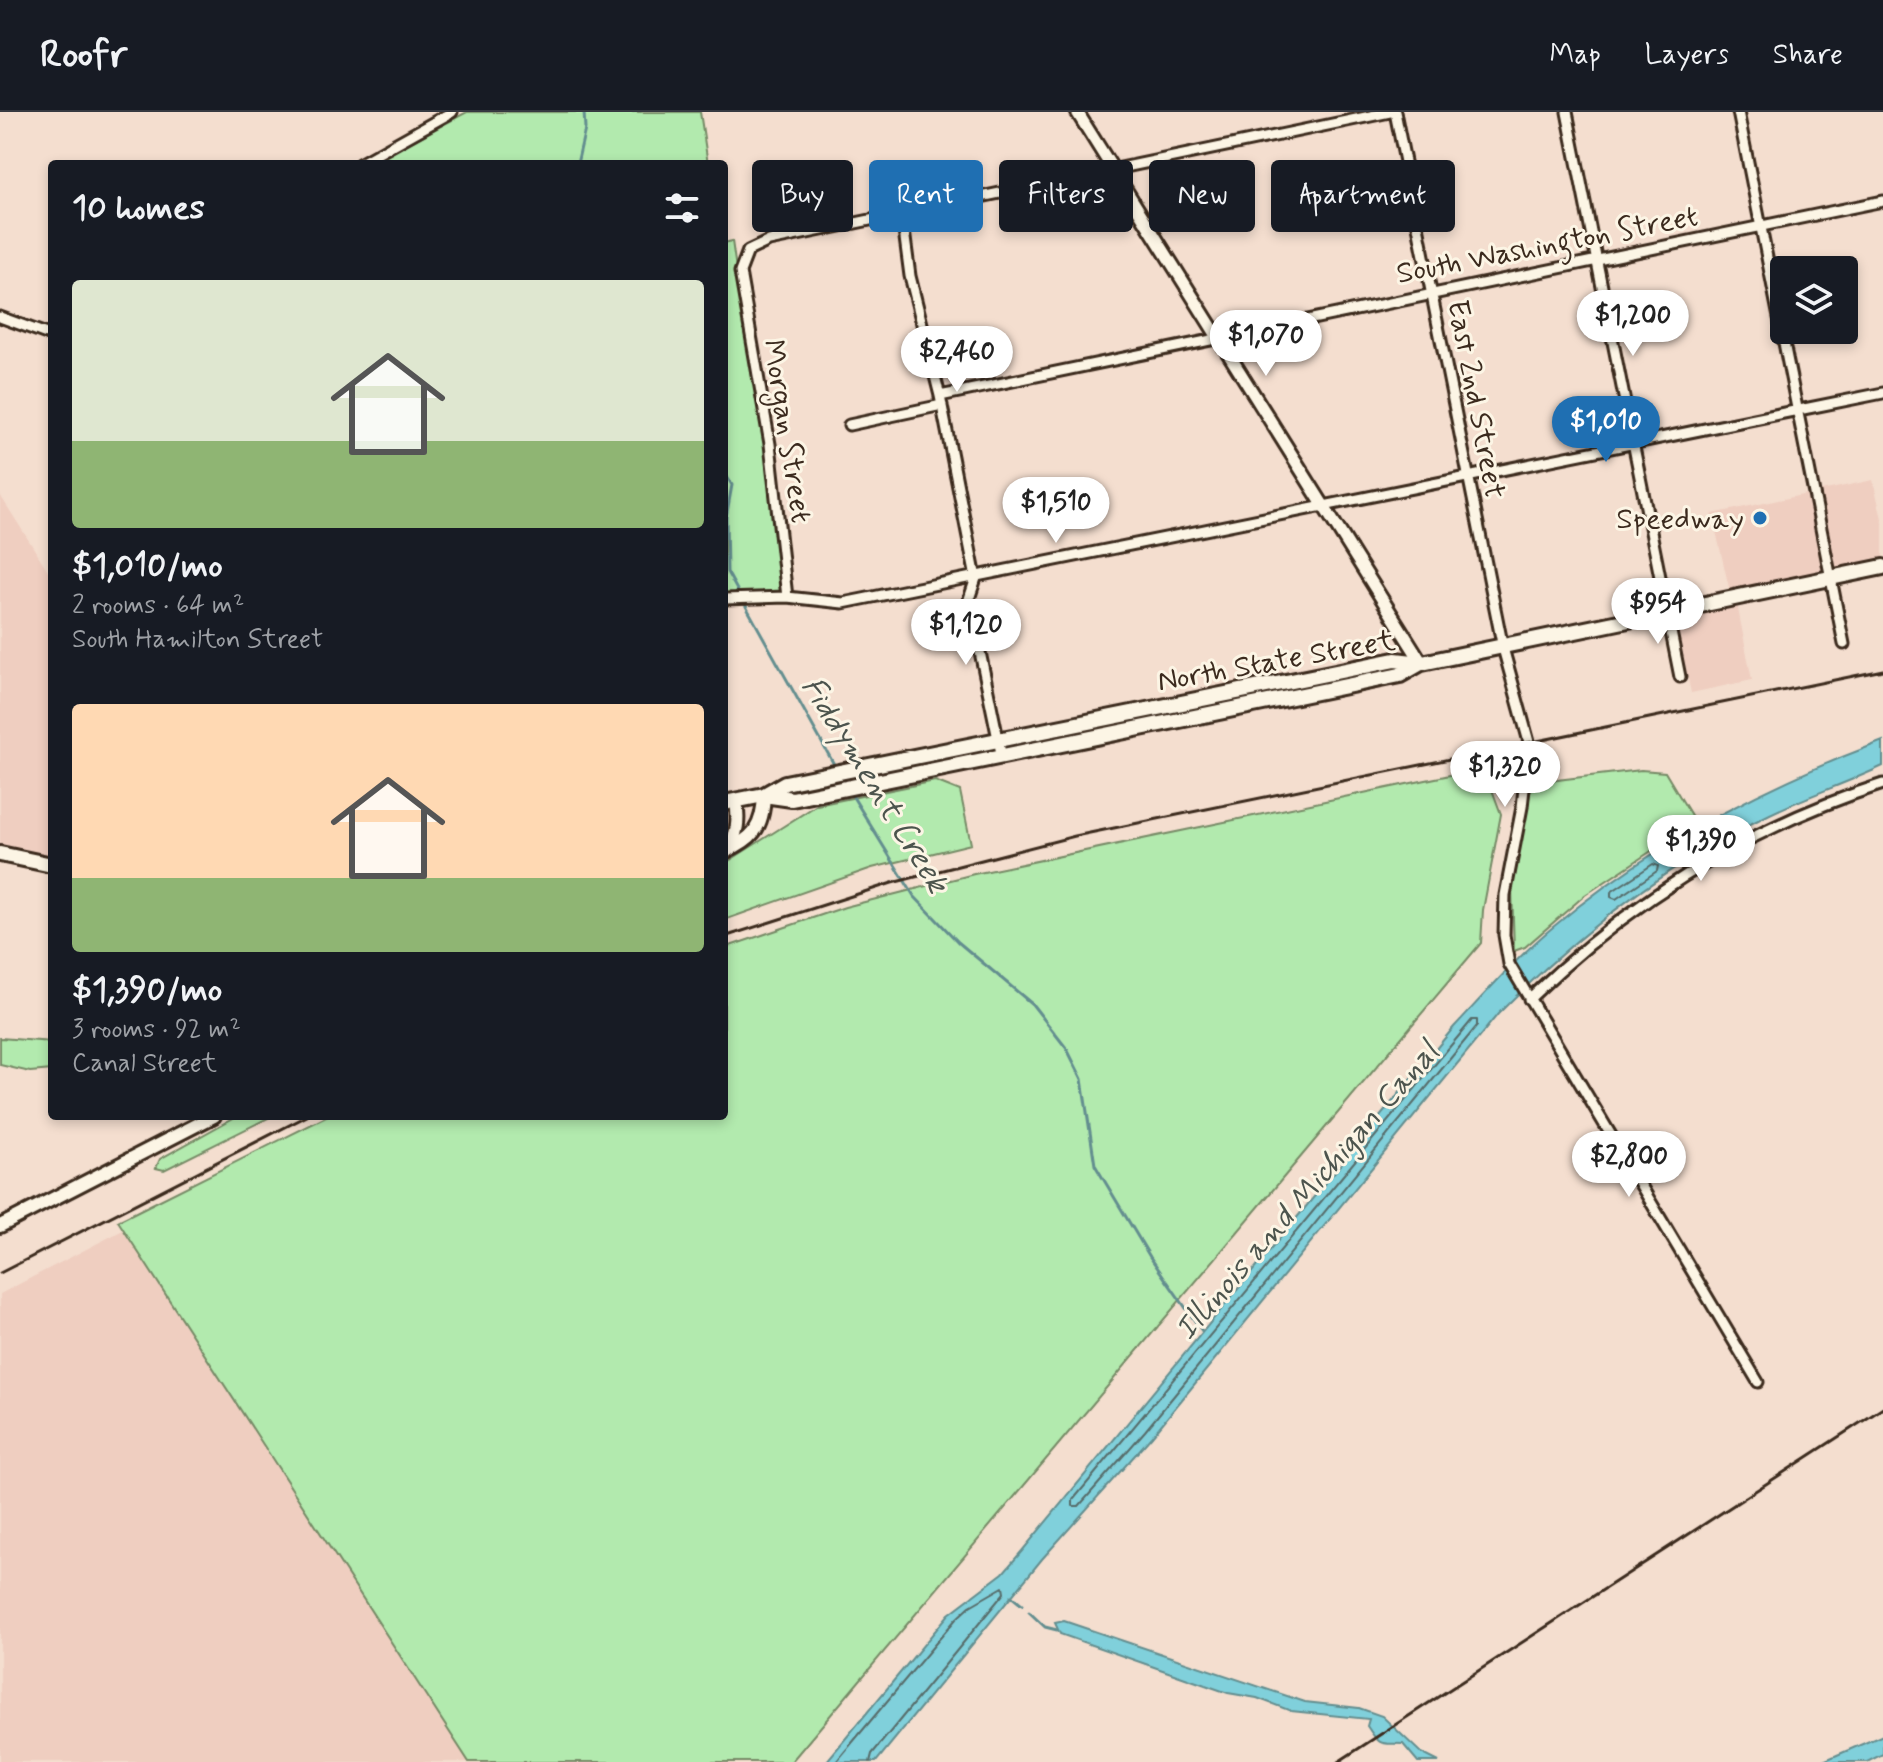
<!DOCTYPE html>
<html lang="en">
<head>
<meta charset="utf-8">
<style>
	body { margin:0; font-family:Mynerve,sans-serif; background:#20242c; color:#f1f3f6; height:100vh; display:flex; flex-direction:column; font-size:30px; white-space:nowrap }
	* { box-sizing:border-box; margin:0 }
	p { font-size:26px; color:#9ea1a6 }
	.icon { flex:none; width:44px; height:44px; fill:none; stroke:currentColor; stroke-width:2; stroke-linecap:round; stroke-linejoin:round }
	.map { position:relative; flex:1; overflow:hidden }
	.details { position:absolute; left:48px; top:48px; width:680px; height:960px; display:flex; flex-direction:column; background:#171b24; border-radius:8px; box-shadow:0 4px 12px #0003 }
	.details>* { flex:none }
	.guide { position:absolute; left:752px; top:48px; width:760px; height:72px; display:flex; gap:16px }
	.tools { position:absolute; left:1770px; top:144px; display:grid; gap:16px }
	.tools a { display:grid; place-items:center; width:88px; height:88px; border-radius:8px; background:#171b24; box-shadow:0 4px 12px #0003; font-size:40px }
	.price { position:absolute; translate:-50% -68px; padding:0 18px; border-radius:28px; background:#fff; color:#222; font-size:26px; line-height:52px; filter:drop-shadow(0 2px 4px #0008) }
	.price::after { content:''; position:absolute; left:50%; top:48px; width:24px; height:18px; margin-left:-12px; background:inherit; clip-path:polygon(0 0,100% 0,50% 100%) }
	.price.on { background:#1f6fb2; color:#fff }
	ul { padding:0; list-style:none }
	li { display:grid; align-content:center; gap:16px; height:424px; padding:0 24px }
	li span { display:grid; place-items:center; height:248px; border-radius:8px; color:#555 }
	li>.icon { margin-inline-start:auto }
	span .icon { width:144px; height:144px; fill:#fffc; stroke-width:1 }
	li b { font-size:34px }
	h2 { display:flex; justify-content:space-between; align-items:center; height:96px; padding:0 24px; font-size:34px }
	.chip { padding:0 28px; border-radius:8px; background:#171b24; box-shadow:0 4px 12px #0003; font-size:28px; line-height:72px }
	.chip.on { background:#1f6fb2; color:#fff }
	header { display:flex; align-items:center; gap:48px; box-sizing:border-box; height:112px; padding:0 40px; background:#171b24; border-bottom:2px solid #363941 }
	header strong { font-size:38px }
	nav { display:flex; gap:44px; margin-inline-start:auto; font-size:28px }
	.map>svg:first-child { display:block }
	.built { fill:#efcec0 }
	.green { fill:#b2eaae; stroke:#768a66; stroke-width:2 }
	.water { fill:#80d0db; stroke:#648e8f; stroke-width:2 }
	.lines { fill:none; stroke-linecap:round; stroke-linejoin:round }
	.shore { stroke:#576c6a; stroke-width:2 }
	.stream { stroke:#648e8f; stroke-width:3 }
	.minor-casing { stroke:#3b2a1e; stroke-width:15 }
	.tertiary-casing { stroke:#3b2a1e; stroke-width:17 }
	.secondary-casing { stroke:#3b2a1e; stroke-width:18 }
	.primary-casing { stroke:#3b2a1e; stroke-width:20 }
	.minor { stroke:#fcf5e5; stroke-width:9 }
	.tertiary { stroke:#fcf5e5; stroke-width:11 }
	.secondary { stroke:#fcf5e5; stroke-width:12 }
	.primary { stroke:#fcf5e5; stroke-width:14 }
	.rail { stroke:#3b2a1e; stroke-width:3 }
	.poi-dot { fill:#1f6fb2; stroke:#fcf5e5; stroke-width:3 }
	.labels { text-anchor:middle; stroke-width:6; stroke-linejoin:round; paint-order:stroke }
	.street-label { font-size:30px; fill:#3b2a1e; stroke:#fcf5e5 }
	.poi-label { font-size:30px; fill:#3b2a1e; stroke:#fcf5e5; text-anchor:end }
	.water-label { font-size:32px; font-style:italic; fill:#4c544d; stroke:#fcf5e5 }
</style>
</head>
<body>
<header>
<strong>Roofr</strong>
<nav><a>Map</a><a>Layers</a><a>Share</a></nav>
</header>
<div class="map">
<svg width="1883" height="1650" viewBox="0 0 1883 1650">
	<rect width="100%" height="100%" fill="#f4decf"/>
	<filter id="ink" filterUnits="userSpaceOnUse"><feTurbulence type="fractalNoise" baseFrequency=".0125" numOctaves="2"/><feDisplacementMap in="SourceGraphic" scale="16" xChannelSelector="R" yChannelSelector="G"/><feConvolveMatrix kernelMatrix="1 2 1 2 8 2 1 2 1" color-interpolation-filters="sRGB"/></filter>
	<g filter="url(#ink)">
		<path class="built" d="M1873 368 1883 411V448L1730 480 1712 402Z
			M0 383 52 465V746L0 736Z
			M1737 492 1752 568 1691 581 1675 506Z
			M123 1118 469 1650H0V1182Z"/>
		<path class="green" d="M467 0H700L708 52H369Z
			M732 129 745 221 767 331 783 480 724 484V131Z
			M1484 656 1501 702 1483 798 1481 831 791 1650H469L118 1109 328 1004H724V836L845 795 974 762Z
			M1641 658 1665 660 1695 710 1585 783 1525 835 1514 839 1512 775 1532 671Z
			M935 669 960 679 971 732 872 756 724 808V752L817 693Z
			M0 926 52 930V958L30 960 0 953Z
			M237 1004H272L164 1058 156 1056 160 1047Z"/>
		<path class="water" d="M1883 629V654C1845 672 1804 685 1766 704 1665 753 1576 823 1498 902L1152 1324 1042 1447 876 1650H826L949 1502 1003 1461 1022 1439 1454 915C1486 881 1517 845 1553 815 1649 734 1766 673 1883 629Z
			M1064 1509 1305 1590 1359 1596 1382 1604 1421 1641 1439 1650H1418L1403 1632C1381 1631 1381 1636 1367 1614L1369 1607 1291 1599 1257 1586 1228 1581 1060 1522 1055 1511Z
			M1883 1623V1642L1867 1650H1821Z"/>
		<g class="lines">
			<path class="shore" d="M1708 719 1713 721 1712 726 1675 748 1670 746 1671 741Z
				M1653 752 1658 754 1657 759 1616 787 1611 785V780Z
				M1472 908H1477V914L1145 1319 1079 1394H1073V1388Z
				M836 1650 956 1507 970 1494 1003 1475 1004 1481 872 1642 870 1650"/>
			<path class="stream" d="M577 52 585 17 584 0
				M724 360 732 373 726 406 727 460 836 656
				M850 680 914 784 958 830 1032 892 1067 937 1082 967 1095 1053 1150 1145 1202 1219
				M1011 1484 1022 1493
				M1029 1500 1045 1515 1057 1518"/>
			<g class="minor-casing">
				<path id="minor" d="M1395 0 1503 536 1529 630 1522 695 1505 783 1504 823 1509 852 1758 1270
					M1567 0 1680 565
					M1738 0 1844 532
					M359 52 452 0
					M902 103 910 164 940 284 976 466 969 487 1002 646
					M0 205 52 224
					M940 284C1254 218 1568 152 1883 89
					M849 313 942 293
					M787 485 770 332 740 160 748 139 769 129 1390 0
					M724 487 787 485 843 491 1883 281
					M1529 887C1631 788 1748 715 1883 672"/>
			</g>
			<g class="tertiary-casing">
				<path id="tertiary" d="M1077 0 1422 551"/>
			</g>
			<g class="secondary-casing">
				<path id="secondary" d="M727 739C738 721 739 709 736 689
					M724 740C753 727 763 716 764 683
					M0 1114 214 1004"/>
			</g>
			<g class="primary-casing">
				<path id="primary" d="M764 683 792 687 1400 563 1421 551
					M724 691 764 683 785 671 1395 548 1422 551 1883 455
					M0 742 52 753"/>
			</g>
			<use href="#minor" class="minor"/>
			<use href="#tertiary" class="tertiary"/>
			<use href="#secondary" class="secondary"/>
			<use href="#primary" class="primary"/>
			<path class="rail" d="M724 825 892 771 1075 724 1883 558
				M0 1161 307 1004
				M1338 1650 1883 1296"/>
		</g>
	</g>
	<circle class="poi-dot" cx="1760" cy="406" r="8"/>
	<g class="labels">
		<g class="street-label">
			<text transform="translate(1547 132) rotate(-11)" y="10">South Washington Street</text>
			<text transform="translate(1477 287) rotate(79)" y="10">East 2nd Street</text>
			<text transform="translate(788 319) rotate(81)" y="10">Morgan Street</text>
			<text transform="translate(1276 548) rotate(-10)" y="10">North State Street</text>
		</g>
		<g class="poi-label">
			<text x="1744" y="416">Speedway</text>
		</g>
		<g class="water-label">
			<text transform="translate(876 672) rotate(58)" y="11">Fiddyment Creek</text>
			<text transform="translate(1306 1078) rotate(-49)" y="11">Illinois and Michigan Canal</text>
		</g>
	</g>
</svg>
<div class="tools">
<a><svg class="icon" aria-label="layers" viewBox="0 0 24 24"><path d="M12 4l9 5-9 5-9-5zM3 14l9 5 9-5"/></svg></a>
</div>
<b class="price" style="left:1633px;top:246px">$1,200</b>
<b class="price" style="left:1266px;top:266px">$1,070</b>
<b class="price" style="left:957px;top:282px">$2,460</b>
<b class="price on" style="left:1606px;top:352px">$1,010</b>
<b class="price" style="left:1056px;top:433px">$1,510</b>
<b class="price" style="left:1658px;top:534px">$954</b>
<b class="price" style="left:966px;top:555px">$1,120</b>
<b class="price" style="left:1505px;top:697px">$1,320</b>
<b class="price" style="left:1701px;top:771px">$1,390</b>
<b class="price" style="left:1629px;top:1087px">$2,800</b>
<div class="guide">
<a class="chip">Buy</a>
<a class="chip on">Rent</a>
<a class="chip">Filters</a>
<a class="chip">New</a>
<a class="chip">Apartment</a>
</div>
<section class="details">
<h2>10 homes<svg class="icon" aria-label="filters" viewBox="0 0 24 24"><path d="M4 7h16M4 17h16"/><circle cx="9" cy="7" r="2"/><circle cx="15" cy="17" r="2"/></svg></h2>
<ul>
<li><span style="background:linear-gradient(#dfe7d0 65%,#8fb573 0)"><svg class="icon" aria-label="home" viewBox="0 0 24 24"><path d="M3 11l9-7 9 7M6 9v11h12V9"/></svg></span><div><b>$1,010/mo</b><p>2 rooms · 64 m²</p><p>South Hamilton Street</p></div></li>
<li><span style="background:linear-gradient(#ffd9b3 70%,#8fb573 0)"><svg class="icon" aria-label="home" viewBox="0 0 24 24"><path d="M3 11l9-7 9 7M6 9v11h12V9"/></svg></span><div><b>$1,390/mo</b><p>3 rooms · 92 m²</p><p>Canal Street</p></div></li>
</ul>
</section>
</div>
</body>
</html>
